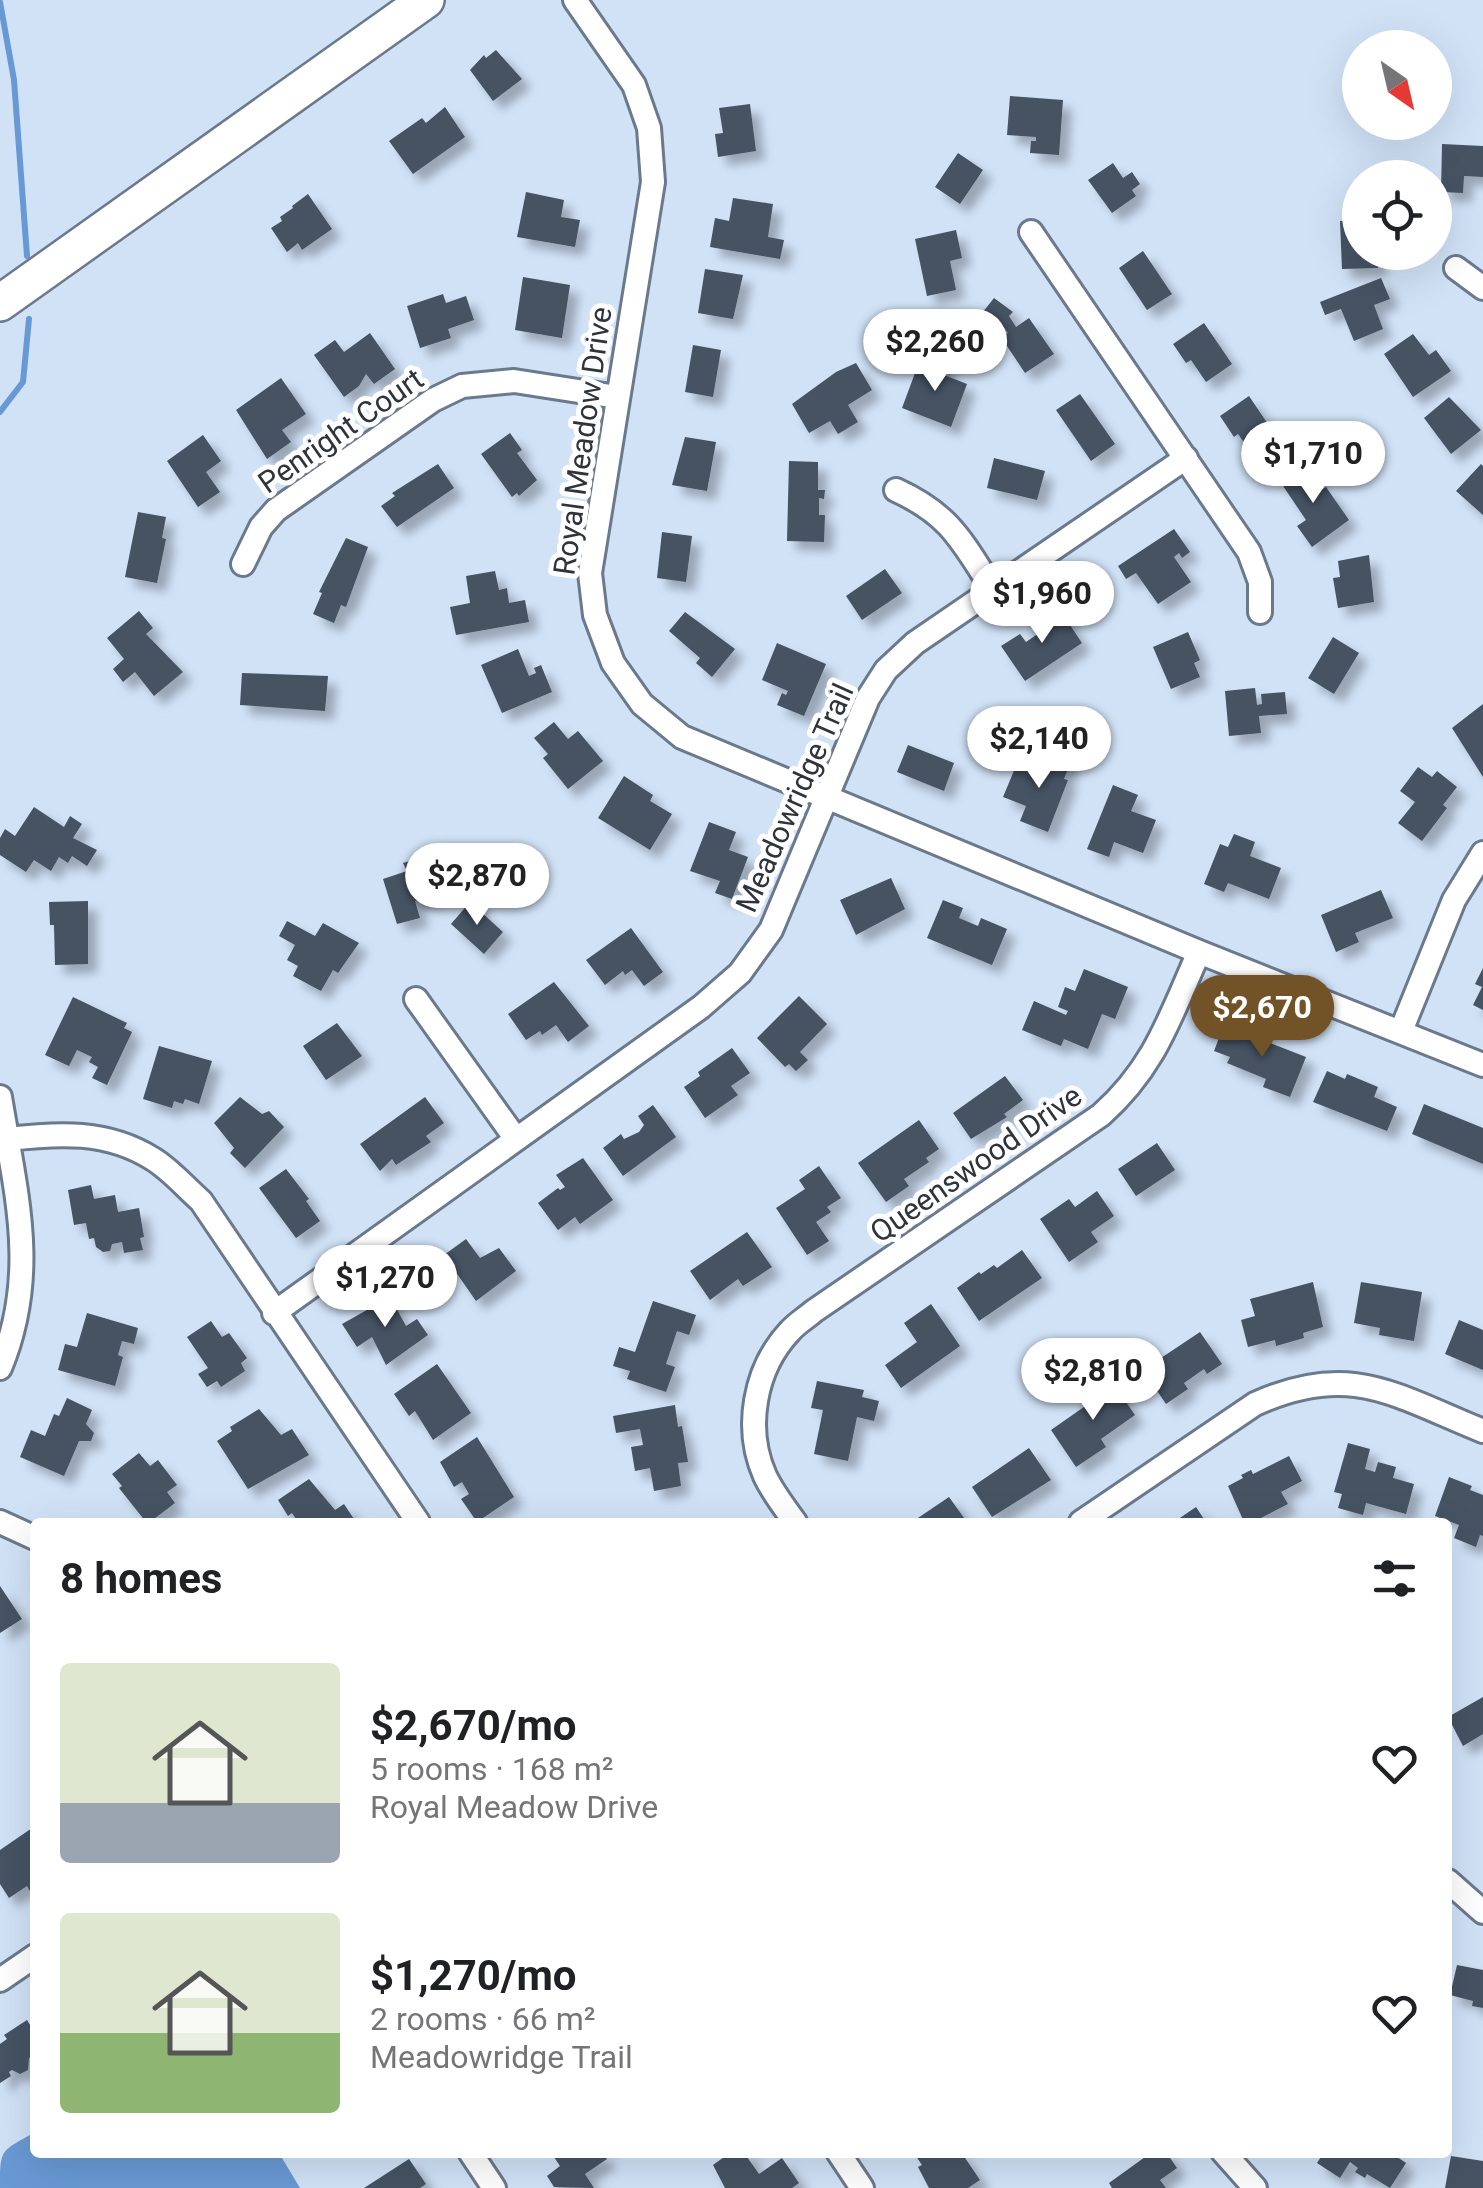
<!DOCTYPE html>
<html lang="en">
<head>
<meta charset="utf-8">
<style>
	body { margin:0; font-family:Roboto,sans-serif; background:#f6f6f6; color:#202124; height:100vh; display:flex; flex-direction:column; font-size:38px; white-space:nowrap }
	* { box-sizing:border-box; margin:0 }
	p { font-size:32px; color:#757577 }
	.icon { flex:none; width:55px; height:55px; fill:none; stroke:currentColor; stroke-width:2; stroke-linecap:round; stroke-linejoin:round }
	.map { position:relative; flex:1; overflow:hidden }
	.panel { position:absolute; left:30px; top:1518px; width:1422px; height:640px; display:flex; flex-direction:column; background:#fff; border-radius:10px; box-shadow:0 10px 40px #0002 }
	.panel>* { flex:none }
	.needle { width:65px; rotate:146deg }
	.buttons { position:absolute; left:1342px; top:30px; display:grid; gap:20px }
	.buttons a { display:grid; place-items:center; width:110px; height:110px; border-radius:50%; background:#fff; box-shadow:0 10px 40px #0002; font-size:50px }
	.price { position:absolute; translate:-50% -85px; padding:0 22px; border-radius:35px; background:#fff; color:#222; font-size:32px; line-height:65px; filter:drop-shadow(0 2px 5px #0008) }
	.price::after { content:''; position:absolute; left:50%; top:60px; width:30px; height:22px; margin-left:-15px; background:inherit; clip-path:polygon(0 0,100% 0,50% 100%) }
	.price.current { background:#725328; color:#fff }
	ul { padding:0; list-style:none }
	li { display:flex; align-items:center; gap:30px; height:250px; padding:0 30px }
	li span { display:grid; place-items:center; flex:none; width:280px; height:200px; border-radius:10px; color:#555 }
	li>.icon { margin-inline-start:auto }
	span .icon { width:120px; height:120px; fill:#fffc; stroke-width:1 }
	li b { font-size:42px }
	h2 { display:flex; justify-content:space-between; align-items:center; height:120px; padding:0 30px; font-size:42px }
	.map>svg:first-child { display:block }
	.water { fill:#6999d4 }
	.lines { fill:none; stroke-linecap:round; stroke-linejoin:round }
	.stream { stroke:#6999d4; stroke-width:6 }
	.building { fill:#445264; filter:url(#shadow) }
	.minor-casing { stroke:#6a798c; stroke-width:28 }
	.primary-casing { stroke:#6a798c; stroke-width:40 }
	.minor { stroke:#fff; stroke-width:22 }
	.primary { stroke:#fff; stroke-width:35 }
	.labels { text-anchor:middle; stroke-width:10; stroke-linejoin:round; paint-order:stroke }
	.street-label { font-size:30px; fill:#2e343c; stroke:#fff }
</style>
</head>
<body>
<div class="map">
<svg width="1483" height="2188" viewBox="0 0 1483 2188">
	<defs>
		<filter id="shadow"><feDropShadow dx="9" dy="9" stdDeviation="5" flood-color="#0004"/></filter>
	</defs>
	<rect width="100%" height="100%" fill="#d1e2f7"/>
	<path class="water" d="M35 2132V2152L279 2153 300 2188H0C0 2147 1 2152 35 2132Z"/>
	<g class="lines">
		<path class="stream" d="M0 2 14 80 27 256
			M0 412 23 382 29 319"/>
	</g>
	<path class="building" d="M496 50 522 79 493 101 470 70 484 55 486 58Z
		M1010 96 1063 100 1059 155 1030 153 1031 141H1036V137L1007 135Z
		M750 104 756 151 718 157 715 134 723 133 719 108Z
		M445 107 465 137 413 174 389 141 422 118 426 123Z
		M1442 144 1483 146V177L1464 176 1463 193 1441 192Z
		M958 153 983 170 960 204 935 187Z
		M1113 163 1123 178 1132 172 1140 184 1132 190 1136 196 1112 213 1088 180Z
		M526 192 564 200 561 217 580 220 575 247 517 237Z
		M308 194 332 229 302 250 298 243 287 252 271 228 282 221 280 217 293 208 292 206Z
		M733 198 773 204 768 237 784 240 780 259 710 247 715 218 729 221Z
		M1360 220V252H1377L1378 268 1342 269 1340 221Z
		M956 230 962 258 950 261 956 290 927 296 915 239Z
		M1143 251 1172 294 1147 310 1119 268Z
		M705 269 743 275 733 319 698 313Z
		M523 277 570 285 562 338 515 330Z
		M1381 278 1390 299 1374 305 1383 329 1354 341 1341 309 1325 315 1320 302Z
		M443 294 446 303 466 296 474 320 448 329 451 338 420 348 407 306Z
		M994 298 1013 312 1009 316 1016 327 1029 318 1054 354 1025 373 1001 337 1008 333 1002 325 998 332 979 317Z
		M1204 323 1232 364 1206 382 1191 360 1186 363 1173 344Z
		M370 333 395 369 374 384 366 374 359 386 344 397 314 355 335 340 344 352Z
		M1413 334 1429 355 1436 350 1451 371 1413 397 1384 354Z
		M693 345 721 350 713 397 685 392Z
		M932 358 948 364 944 375 967 384 951 427 902 408 918 365 928 369Z
		M856 363 872 390 848 405 858 422 838 434 830 421 809 433 792 404 836 372Z
		M281 378 306 414 282 430 291 442 267 459 236 410Z
		M1080 394 1115 444 1091 461 1056 410Z
		M1249 396 1284 448 1260 465 1238 434 1234 437 1220 416Z
		M1449 397 1481 430 1451 454 1424 418Z
		M510 433 522 450 517 453 537 480 519 496 517 493 512 497 481 454Z
		M203 435 221 461 206 472 220 492 198 507 167 461Z
		M685 437 716 442 707 491 672 485Z
		M994 458 1045 471 1037 500 987 488Z
		M789 461 818 462V490H825L824 499 819 498V515H825L824 542 787 541Z
		M438 464 454 488 397 527 381 506 395 496 392 493Z
		M1302 464 1321 490 1326 487 1349 520 1312 547 1297 526 1306 520 1279 480Z
		M1481 464 1483 466V515L1456 491Z
		M138 512 166 517 162 538 166 539 157 583 125 577Z
		M1174 529 1190 552 1182 558 1179 553 1174 557 1191 582 1158 604 1136 573 1126 579 1118 566Z
		M662 532 692 536 686 582 657 578Z
		M346 538 368 547 346 607 341 605 334 623 313 614 322 593 319 592Z
		M1369 555 1374 602 1338 608 1333 578 1340 577 1338 561Z
		M885 569 902 593 862 620 846 596Z
		M495 571 499 590 507 588 509 603 525 600 529 622 456 635 450 607 470 603 466 576Z
		M1060 610 1082 643 1025 681 1001 646 1020 634 1026 642 1042 631 1038 625Z
		M139 611 153 628 146 634 183 672 154 696 135 672 123 682 113 669 124 659 107 638Z
		M685 612 735 649 712 677 696 663 700 658 669 631Z
		M1188 632 1200 660 1194 663 1200 677 1171 689 1153 647Z
		M1333 637 1359 653 1334 694 1308 678Z
		M777 643 826 664 804 716 777 705 782 693 786 695 788 691 762 680Z
		M518 649 529 676 536 673 534 668 541 665 552 692 502 713 481 665Z
		M242 673 328 676 325 711 240 705Z
		M1255 688 1257 705 1262 704 1261 694 1285 692 1287 714 1259 716 1261 733 1229 736 1225 691Z
		M1483 704V777L1452 728Z
		M554 722 568 739 578 731 603 761 568 789 543 758 548 754 534 738Z
		M908 745 954 763 944 791 897 772Z
		M1051 753 1071 761 1064 779 1068 780 1048 832 1020 821 1026 806 1003 797 1018 761 1044 771Z
		M1418 767 1432 777 1437 771 1457 787 1443 805 1447 808 1422 841 1398 823 1415 802 1400 791Z
		M624 776 653 795 650 801 672 814 650 850 598 818Z
		M1113 785 1138 795 1131 811 1156 820 1143 853 1114 842 1109 857 1087 849Z
		M34 807 64 827 70 816 82 824 73 838 97 850 87 866 72 856 68 863 59 857 51 871 34 860 26 872 0 855V838L5 829 15 836Z
		M709 822 736 832 729 850 748 857 732 899 715 893 720 881 690 871Z
		M1234 834 1255 842 1250 856 1281 868 1269 899 1228 883 1224 892 1204 884 1220 844 1228 847Z
		M426 856 437 895 415 901 420 918 397 924 383 879 407 871 403 863Z
		M891 878 905 909 856 935 840 900Z
		M1381 890 1393 918 1355 933 1359 942 1336 952 1321 915Z
		M943 900 963 908 959 918 978 926 981 918 1007 929 992 965 927 938Z
		M88 901V964L55 965 54 925H50L49 902Z
		M470 902 503 932 484 954 451 924Z
		M287 921 315 936 323 923 359 943 338 973 333 970 321 991 293 976 298 966 287 960 295 945 279 936Z
		M631 928 663 972 644 986 632 970 625 975 623 971 605 985 586 960Z
		M1483 968V1010L1473 1005 1482 987 1475 984Z
		M1084 969 1128 987 1115 1019 1102 1014 1088 1049 1064 1039 1061 1046 1022 1030 1034 1001 1066 1015 1068 1011 1058 1007 1065 987 1075 991Z
		M554 982 589 1026 568 1042 556 1025 542 1035 540 1031 526 1040 508 1014Z
		M799 996 827 1024 800 1052 808 1060 796 1071 789 1064 785 1067 757 1038Z
		M73 997 127 1023 124 1028 132 1032 107 1085 92 1078 98 1067 89 1062 92 1057 77 1050 69 1066 45 1055Z
		M337 1023 362 1056 326 1080 303 1046Z
		M1224 1025 1306 1057 1290 1097 1263 1087 1266 1079 1227 1063 1230 1057 1214 1051Z
		M159 1046 212 1061 199 1104 185 1099 183 1104 174 1101 172 1108 143 1099Z
		M732 1048 750 1073 731 1086 738 1095 705 1118 684 1087 700 1076 698 1072Z
		M1327 1071 1345 1079 1347 1074 1378 1087 1374 1097 1397 1107 1387 1131 1313 1102Z
		M1005 1076 1023 1100 1004 1114 1007 1117 971 1139 953 1113Z
		M240 1097 262 1114 269 1111 284 1127 245 1168 230 1153 234 1148 214 1123Z
		M425 1097 444 1123 426 1136 431 1142 396 1165 392 1159 380 1171 360 1144Z
		M1424 1104 1483 1128V1164L1412 1134Z
		M653 1105 676 1137 623 1176 603 1148 621 1134 624 1139 639 1132 644 1125 638 1116Z
		M919 1120 939 1149 926 1158 929 1162 904 1179 909 1186 886 1202 858 1163Z
		M1157 1143 1175 1170 1136 1196 1118 1169Z
		M583 1158 613 1200 580 1224 575 1217 558 1230 538 1203 558 1188 560 1190 565 1187 556 1175Z
		M819 1166 841 1198 827 1207 831 1212 816 1222 829 1241 807 1255 776 1208 805 1189 799 1180Z
		M286 1169 309 1199 306 1201 320 1221 296 1238 259 1188Z
		M91 1185 94 1199 115 1195 118 1212 139 1208 144 1237 140 1238 143 1250 124 1253 122 1242 112 1244 110 1251 103 1252 96 1247 94 1238 89 1239 86 1223 74 1225 68 1190Z
		M1097 1191 1114 1216 1091 1232 1098 1242 1069 1262 1040 1219 1069 1199 1075 1207Z
		M747 1232 772 1267 743 1286 738 1279 710 1300 690 1271Z
		M466 1239 480 1258 499 1248 516 1271 476 1301 444 1255Z
		M1022 1250 1042 1278 979 1321 957 1288 979 1272 981 1274 994 1265 997 1268Z
		M1313 1282 1323 1327 1303 1333 1304 1338 1276 1346 1275 1340 1248 1347 1241 1320 1255 1316 1250 1299Z
		M1361 1282 1422 1292 1414 1341 1379 1335 1380 1328 1354 1323Z
		M390 1297 406 1326 417 1319 428 1335 386 1365 372 1337 357 1347 342 1324Z
		M653 1301 696 1315 689 1335 677 1331 666 1364 675 1367 666 1392 627 1379 630 1371 613 1366 619 1347 635 1352Z
		M931 1304 960 1346 901 1388 885 1365 917 1342 904 1323Z
		M87 1313 138 1328 134 1344 122 1341 118 1355 123 1357 115 1386 58 1370 65 1344 77 1347Z
		M1459 1320 1483 1330V1370L1445 1354Z
		M211 1321 222 1337 229 1333 247 1358 241 1363 245 1371 221 1387 217 1381 207 1387 198 1374 208 1368 187 1337Z
		M1200 1332 1222 1364 1207 1374 1204 1369 1184 1383 1188 1389 1166 1404 1143 1370Z
		M437 1364 471 1413 433 1440 415 1411 409 1416 394 1394Z
		M1110 1379 1135 1415 1101 1439 1106 1447 1076 1467 1051 1430 1091 1402 1086 1396Z
		M817 1381 864 1390 862 1397 879 1401 874 1421 857 1417 848 1461 814 1454 823 1410 811 1408Z
		M67 1398 92 1410 86 1424 94 1433 91 1441H79L64 1476 20 1457 31 1430 45 1436 54 1414 59 1416Z
		M675 1405 678 1427 682 1426 688 1462 678 1463 681 1486 654 1491 650 1468 635 1471 631 1447 643 1445 640 1429 616 1433 613 1416Z
		M259 1409 281 1435 292 1429 309 1455 248 1489 217 1441 232 1431 230 1427Z
		M477 1437 514 1497 477 1522 461 1499 469 1494 462 1482 454 1487 440 1462Z
		M1348 1443 1370 1449 1365 1469 1375 1472 1378 1462 1396 1467 1393 1478 1414 1484 1406 1514 1366 1503 1363 1515 1338 1508 1342 1494 1334 1492Z
		M1029 1448 1051 1480 992 1517 972 1487Z
		M139 1453 150 1466 158 1460 177 1485 167 1492 175 1503 150 1522H146L119 1488 122 1486 112 1474Z
		M1289 1456 1302 1481 1281 1492 1288 1504 1253 1522H1244L1228 1486 1243 1478 1241 1475 1251 1470 1253 1474Z
		M1449 1477 1472 1486 1470 1490 1483 1495V1536L1480 1535 1476 1547 1454 1538 1459 1525 1435 1516Z
		M309 1479 335 1510 344 1504 356 1522H298L292 1513 288 1516 278 1500Z
		M949 1497 967 1522H912Z
		M1196 1507 1206 1522H1174Z
		M0 1586 22 1619 0 1633Z
		M1483 1697V1734L1463 1746 1448 1717Z
		M35 1826V1890L31 1893 27 1886 9 1898 0 1884V1850Z
		M1457 1965 1483 1970V2008L1472 2006 1473 2001 1450 1995Z
		M27 2020 35 2033V2055L29 2058 28 2070 20 2074 12 2070 9 2072 11 2076 0 2083V2044L7 2039 4 2035Z
		M554 2152H603L607 2159 585 2174 594 2188 554 2187 547 2176 560 2166 552 2154Z
		M731 2152H754L747 2157 759 2174 782 2158 799 2183 792 2188H725L713 2165Z
		M913 2152H961L980 2180 968 2188H929L918 2167 922 2165Z
		M1152 2152H1166L1177 2168 1160 2180 1166 2188H1112L1109 2183Z
		M1324 2152H1390L1406 2163 1390 2188 1367 2174 1365 2178 1355 2172 1358 2168 1350 2162 1340 2178 1317 2163Z
		M1451 2156 1483 2161V2188H1445Z
		M409 2159 426 2184 420 2188H364Z"/>
	<g class="lines">
		<g class="minor-casing">
			<path id="minor" d="M575 0 634 85 649 128 653 182 590 573 595 615 613 663 642 704 682 737 1199 952 1483 1065
				M1031 232 1249 552 1260 582V612
				M1456 268 1483 288
				M896 490C951 515 962 542 994 591
				M243 564 261 527 276 510 433 400 462 386 514 381 617 397
				M416 999 516 1139
				M1401 1031 1454 900 1483 853
				M0 1097C16 1194 39 1274 0 1368
				M7 1139C59 1133 107 1130 153 1159 171 1170 186 1188 201 1201L418 1522
				M274 1313 701 1007 740 973 771 930 868 698 886 670 915 643 1186 458
				M0 1522 35 1538
				M795 1522C785 1508 773 1493 765 1476 744 1429 754 1369 790 1331 797 1323 806 1318 814 1311L1101 1115C1155 1067 1170 1017 1199 952
				M1081 1522 1255 1404C1350 1361 1394 1395 1483 1431
				M1448 1881 1483 1912
				M0 1980 35 1956
				M470 2152 494 2188
				M838 2152 862 2188
				M1223 2152 1255 2188"/>
		</g>
		<g class="primary-casing">
			<path id="primary" d="M0 303 426 0"/>
		</g>
		<use href="#minor" class="minor"/>
		<use href="#primary" class="primary"/>
	</g>
	<g class="labels">
		<g class="street-label">
			<text transform="translate(341 431) rotate(-35)" y="10">Penright Court</text>
			<text transform="translate(583 441) rotate(-82)" y="10">Royal Meadow Drive</text>
			<text transform="translate(795 798) rotate(-66)" y="10">Meadowridge Trail</text>
			<text transform="translate(976 1164) rotate(-35)" y="10">Queenswood Drive</text>
		</g>
	</g>
</svg>
<div class="buttons">
<a><svg class="needle" viewBox="-14 -14 28 28"><path d="M0-13l5 13h-10z" fill="#e53935"/><path d="M0 13l5-13h-10z" fill="#757577"/></svg></a>
<a><svg class="icon" aria-label="locate" viewBox="0 0 24 24"><circle cx="12" cy="12" r="6"/><path d="M12 2v4M12 18v4M2 12h4M18 12h4"/></svg></a>
</div>
<b class="price" style="left:935px;top:394px">$2,260</b>
<b class="price" style="left:1313px;top:506px">$1,710</b>
<b class="price" style="left:1042px;top:646px">$1,960</b>
<b class="price" style="left:1039px;top:791px">$2,140</b>
<b class="price" style="left:477px;top:928px">$2,870</b>
<b class="price current" style="left:1262px;top:1060px">$2,670</b>
<b class="price" style="left:385px;top:1330px">$1,270</b>
<b class="price" style="left:1093px;top:1423px">$2,810</b>
<section class="panel">
<h2>8 homes<svg class="icon" aria-label="filters" viewBox="0 0 24 24"><path d="M4 7h16M4 17h16"/><circle cx="9" cy="7" r="2"/><circle cx="15" cy="17" r="2"/></svg></h2>
<ul>
<li><span style="background:linear-gradient(#dfe7d0 70%,#9aa5b1 0)"><svg class="icon" aria-label="home" viewBox="0 0 24 24"><path d="M3 11l9-7 9 7M6 9v11h12V9"/></svg></span><div><b>$2,670/mo</b><p>5 rooms · 168 m²</p><p>Royal Meadow Drive</p></div><svg class="icon" aria-label="heart" viewBox="0 0 24 24"><path d="M12 20l-8-8c-3-5 5-10 8-4 3-6 11-1 8 4z"/></svg></li>
<li><span style="background:linear-gradient(#dfe7d0 60%,#8fb573 0)"><svg class="icon" aria-label="home" viewBox="0 0 24 24"><path d="M3 11l9-7 9 7M6 9v11h12V9"/></svg></span><div><b>$1,270/mo</b><p>2 rooms · 66 m²</p><p>Meadowridge Trail</p></div><svg class="icon" aria-label="heart" viewBox="0 0 24 24"><path d="M12 20l-8-8c-3-5 5-10 8-4 3-6 11-1 8 4z"/></svg></li>
</ul>
</section>
</div>
</body>
</html>
